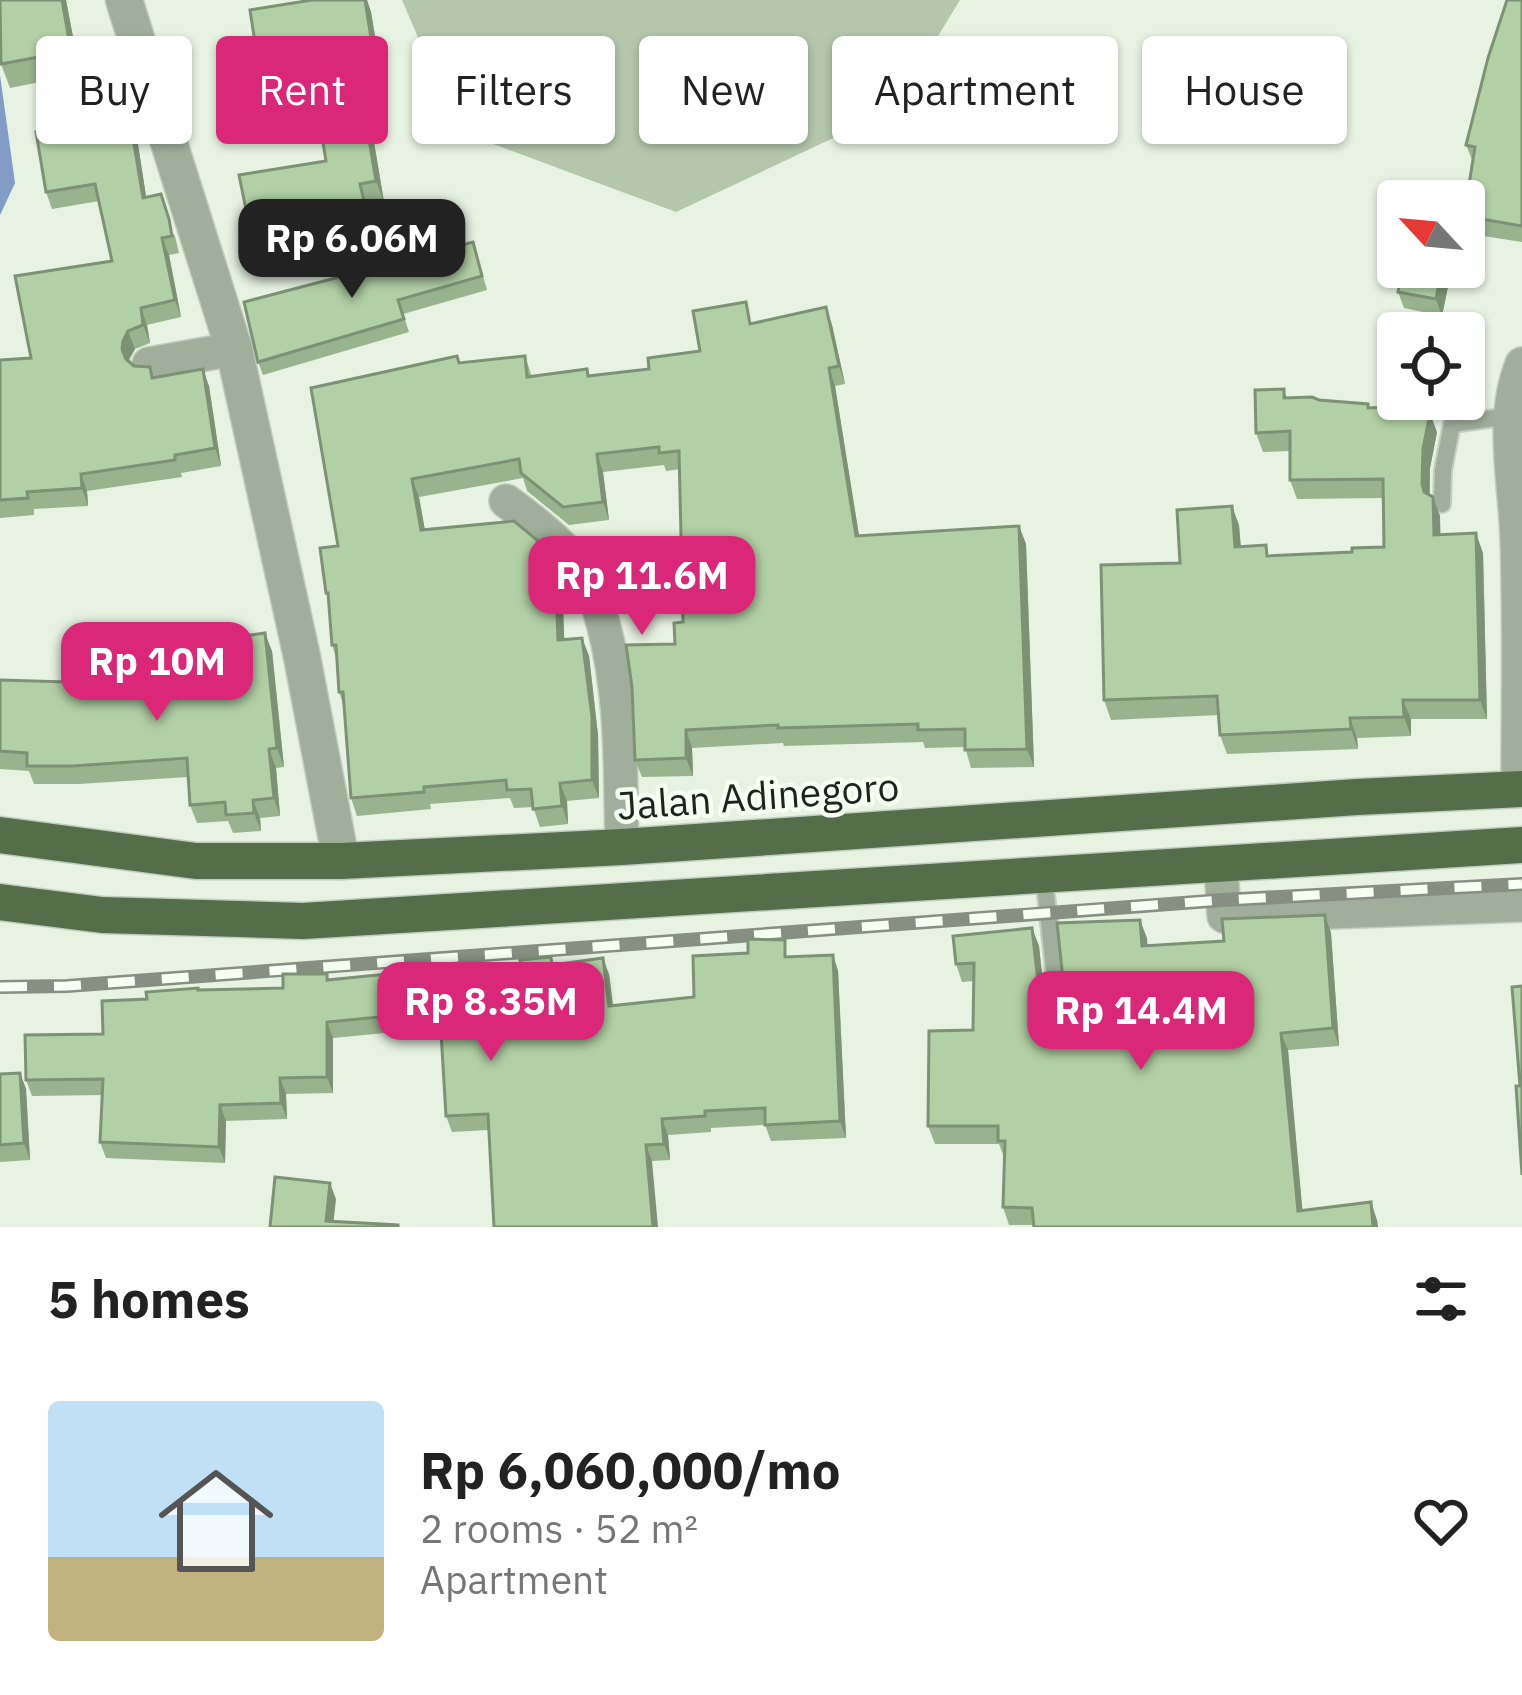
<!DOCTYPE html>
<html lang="en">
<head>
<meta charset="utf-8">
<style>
	body { margin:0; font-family:"IBM Plex Sans",sans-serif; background:#f2f2f2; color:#222; height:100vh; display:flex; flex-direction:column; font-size:45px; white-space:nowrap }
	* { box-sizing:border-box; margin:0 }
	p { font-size:39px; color:#767676 }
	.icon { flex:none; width:66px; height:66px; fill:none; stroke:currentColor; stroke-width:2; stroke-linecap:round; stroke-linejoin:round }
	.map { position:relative; height:1227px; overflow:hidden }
	.sheet { display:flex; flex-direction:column; background:#fff; flex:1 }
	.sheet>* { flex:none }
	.banner { position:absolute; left:36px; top:36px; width:1452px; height:108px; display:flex; gap:24px }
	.needle { width:78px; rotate:296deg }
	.buttons { position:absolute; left:1377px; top:180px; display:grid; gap:24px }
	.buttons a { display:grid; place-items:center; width:108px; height:108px; border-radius:12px; background:#fff; box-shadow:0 3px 9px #0004; font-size:60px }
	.price { position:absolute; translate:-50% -102px; padding:0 27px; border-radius:24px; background:#db2777; color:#fff; font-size:39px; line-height:78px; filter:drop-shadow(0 3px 6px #0008) }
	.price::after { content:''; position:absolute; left:50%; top:72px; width:36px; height:27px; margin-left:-18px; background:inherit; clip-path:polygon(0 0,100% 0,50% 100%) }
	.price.current { background:#222; color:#fff }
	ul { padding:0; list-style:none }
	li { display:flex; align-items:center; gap:36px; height:300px; padding:0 48px }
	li+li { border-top:3px solid #e0e0e0 }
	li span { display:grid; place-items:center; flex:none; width:336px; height:240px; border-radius:12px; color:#555 }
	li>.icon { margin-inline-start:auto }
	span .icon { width:144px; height:144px; fill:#fffc; stroke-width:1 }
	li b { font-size:51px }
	h2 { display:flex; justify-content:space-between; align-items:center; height:144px; padding:0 48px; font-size:51px }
	.chip { padding:0 42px; border-radius:12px; background:#fff; box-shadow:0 3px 9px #0004; font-size:42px; line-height:108px }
	.chip.current { background:#db2777; color:#fff }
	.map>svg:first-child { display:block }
	.green { fill:#b4c7ad }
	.water { fill:#829cc5 }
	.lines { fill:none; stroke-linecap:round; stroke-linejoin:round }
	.service-casing { stroke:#c3cdbf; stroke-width:20 }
	.minor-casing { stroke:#c3cdbf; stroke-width:36 }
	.tertiary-casing { stroke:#c3cdbf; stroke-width:39 }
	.trunk-casing { stroke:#c3cdbf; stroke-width:39 }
	.service { stroke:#a1ae9b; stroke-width:16 }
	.minor { stroke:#a1ae9b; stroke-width:33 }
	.tertiary { stroke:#a1ae9b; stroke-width:36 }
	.trunk { stroke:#546e4a; stroke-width:36 }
	.rail-casing { stroke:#878f83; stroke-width:14 }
	.rail { stroke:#f5fff2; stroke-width:9; stroke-dasharray:27; stroke-linecap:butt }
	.wall { fill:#99b38e }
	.shaded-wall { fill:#7d9274 }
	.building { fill:#b2d0a5; stroke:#7d9274; stroke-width:3 }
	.labels { text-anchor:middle; stroke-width:9; stroke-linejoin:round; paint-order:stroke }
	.street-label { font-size:39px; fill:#1f231d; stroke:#f5fff2 }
</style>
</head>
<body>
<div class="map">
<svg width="1522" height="1227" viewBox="0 0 1522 1227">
	<rect width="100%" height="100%" fill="#e7f2e2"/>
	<path class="green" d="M402 0H960L893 110 676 212 458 131Z"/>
	<path class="water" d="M0 75 15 183 0 215Z"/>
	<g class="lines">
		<g class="service-casing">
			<path id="service" d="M1442 504 1443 470 1452 424 1510 416
				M1044 876 1057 997"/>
		</g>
		<g class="minor-casing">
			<path id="minor" d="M149 364 234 349
				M506 501C534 521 577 555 593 587 598 597 599 612 603 623 623 697 620 771 622 847
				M1518 789C1518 706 1520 622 1517 538 1515 481 1500 418 1522 364
				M1221 866 1224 916 1522 905"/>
		</g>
		<g class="tertiary-casing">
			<path id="tertiary" d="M124 0 234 349 302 657 341 861"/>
		</g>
		<g class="trunk-casing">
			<path id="trunk" d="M0 835 196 861H341L622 847 1357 797 1522 789
				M0 902 102 915 303 921 1522 845"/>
		</g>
		<use href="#service" class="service"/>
		<use href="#minor" class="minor"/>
		<use href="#tertiary" class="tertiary"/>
		<use href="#trunk" class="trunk"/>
		<g class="rail-casing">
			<path id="rail" d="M0 987 67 986 1223 900 1522 884"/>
		</g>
		<use href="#rail" class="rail"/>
	</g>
	<path class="wall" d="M0 0H66L80 74 10 88 1 64Z
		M312 0H367L371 12 388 115 370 118 384 202 367 204 375 240 260 259 252 239 326 161 320 126 274 134 266 114Z
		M1522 0V242L1470 234 1464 216 1473 162 1466 145Z
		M121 67 140 124 135 125 146 197 175 236 179 253 169 255 181 317 147 325 150 343 135 349 129 361 154 377 209 386 221 466 181 473 182 477 87 491 88 506 34 509V515L0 518V360L31 358 112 261 99 201 52 209 46 192 84 124Z
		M477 255 487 290 403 314 409 332 263 375 258 362Z
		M1403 267H1452L1442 316 1404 308 1398 292Z
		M826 307 832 325 845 384 835 386 859 536 1019 526 1026 544 1034 767 971 768 965 747 925 748 923 742 784 746 783 743 692 748 693 776 642 777 635 760 683 622 680 469 666 471 664 465 603 472 609 520 569 525 527 491 523 478 419 497 425 530 543 558 546 588H556L563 606 564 640 582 638 589 656 598 735 599 798 567 801 568 824 540 827 533 807 514 808 510 798 430 804 431 809 357 816 351 798 343 704 339 692 336 657 332 645 329 602 326 593 338 546 460 363 525 356 532 377 589 376 649 369 700 351 753 324Z
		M1284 389 1287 398 1369 407 1437 432 1430 468V495L1440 516V534L1483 553 1487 719H1411V736L1357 738 1358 749 1227 754 1220 735 1219 715 1111 720 1104 700 1180 563 1239 525 1241 547 1270 556 1352 552 1384 547 1383 498 1297 499 1290 480V451L1263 452 1256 433Z
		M272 651 284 767 276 768 280 816 260 818 261 831 233 833 228 821 197 823 190 805 188 777 79 784H34L29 771 0 769V680L68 682 225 669Z
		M1325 915 1331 933 1339 1046 1288 1050 1302 1210 1377 1220 1378 1227H1034V1225H1009L1003 1207 1004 1157 999 1144H935L928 1126 973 1030 974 981 962 982 956 964 1032 928 1039 946 1043 989 1051 992 1059 989 1140 920 1147 946 1224 941Z
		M833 955 838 971 846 1138 771 1141 765 1125 711 1128V1132L668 1135 670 1160 652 1161 489 1130 452 1132 446 1116 441 1031 406 1033V1031L333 1038V1093L286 1094 287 1119 226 1121 225 1163 106 1158 100 1142 102 1095 32 1096 26 1080 103 1034 147 999 199 990 283 988 327 974 329 980 432 968 433 973 554 965 609 974 613 1006 694 997 791 957Z
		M20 1073 26 1089 30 1160 0 1162V1074Z"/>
	<path class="shaded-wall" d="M62 0H66L80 74 71 51Z
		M365 0H367L371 12 388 115 380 95Z
		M362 98 370 118 384 202 376 181Z
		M128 108 135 125 149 215 143 198Z
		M360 184 367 204 375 240 368 219Z
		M162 238 169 255 181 317 175 300Z
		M1442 267H1452L1442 316 1436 299Z
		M826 307 832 325 845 384 839 366Z
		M141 308 147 325 150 343 143 325Z
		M128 331 135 349 129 358 128 366 122 349 123 341Z
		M829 368 835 386 862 554 856 536Z
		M203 369 209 386 221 466 215 448Z
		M1430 413 1437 432 1430 468 1429 504 1422 484 1423 449Z
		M597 454 603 472 609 520 603 502Z
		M81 474 87 491 88 506 82 488Z
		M412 479 419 497 428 548 421 530Z
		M1433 497 1440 516 1441 554 1434 535Z
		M1232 506 1239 525 1242 566 1235 547Z
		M1019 526 1026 544 1034 767 1027 749Z
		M1476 533 1483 553 1487 719 1480 700Z
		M537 540 543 558 548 606 541 588Z
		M556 588 563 606 565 658 558 640Z
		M265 633 272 651 284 767 277 748Z
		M582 638 589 656 598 735 599 798 592 780Z
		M1403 700 1411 719V736L1404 717Z
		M1350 718 1357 738 1358 749 1351 729Z
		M686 730 692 748 693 776 686 758Z
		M269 749 276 768 280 816 274 798Z
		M560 783 567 801 568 824 562 806Z
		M253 800 260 818 261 831 254 813Z
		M1325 915 1331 933 1339 1046 1333 1028Z
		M1140 920 1147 938 1149 964 1142 946Z
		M1032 928 1039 946 1045 1000 1038 982Z
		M833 955 838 971 846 1138 840 1121Z
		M603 958 609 974 615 1022 609 1006Z
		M327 1022 333 1038V1093L327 1077Z
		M1281 1033 1288 1050 1304 1227 1298 1211Z
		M20 1073 26 1089 30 1160 24 1143Z
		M280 1078 286 1094 287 1119 281 1103Z
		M220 1105 226 1121 225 1163 219 1147Z
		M662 1119 668 1135 670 1160 664 1144Z
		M646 1145 652 1161 658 1227H653Z
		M330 1183 336 1199 333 1227 326 1221Z
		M1371 1202 1377 1220 1378 1227H1373Z"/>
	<path class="building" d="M0 0H62L71 51 1 64Z
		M312 0H365L380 95 362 98 376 181 360 184 368 219 252 239 239 175 326 161 317 105 266 114 250 10Z
		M1507 0H1522V226L1464 216 1475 147 1466 145 1488 58Z
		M121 67 133 107 128 108 143 198 161 194 169 219 172 236 162 238 175 300 141 308 143 325 128 331 123 341 122 349 126 359 134 366 150 367 152 378 203 369 215 448 175 455V460L81 474 82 488 27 492 28 498 0 500V360L31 358 15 276 112 261 95 184 46 192 36 132 84 124 75 76Z
		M1417 196 1439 201H1416Z
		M473 242 482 276 398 300 404 319 258 362 244 302Z
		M1403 267H1442L1436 299 1398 292Z
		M746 302 750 324 826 307 839 366 829 368 856 536 1019 526 1027 749 965 750V729L918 730V724L778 728V725L686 730V758L635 760 632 687 626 645 675 644 674 623 683 622 679 451 659 453V447L597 454 603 502 563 507 521 473 519 459 412 479 421 530 514 521 537 540 541 588H556L558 640 582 638 592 717V780L560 783 562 806 533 809 531 789 507 790 506 780 424 787V792L351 798 343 692H339L336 645H332L328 593H326L320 548 338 546 311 388 457 356 459 363 525 356 527 377 587 369 588 376 649 369 648 358 700 351 693 311Z
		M1284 389V398L1312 397 1319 400 1368 404V408L1413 406 1430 413 1423 449 1422 484 1424 492 1433 497 1434 535 1476 533 1480 700H1403L1404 717 1350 718 1351 729 1220 735 1217 696 1104 700 1101 565 1180 563 1177 510 1232 506 1235 547 1266 545 1267 556 1352 552V548L1384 547 1383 479 1290 480V431L1256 433 1255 390Z
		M265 633 277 748 269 749 274 798 253 800 254 813 226 815 225 802 190 805 187 758 73 766H27V753L0 751V680L68 682 225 669 231 667 228 638Z
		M1325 915 1333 1028 1281 1033 1298 1211 1371 1202 1373 1227H1034L1032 1208 1003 1207 1005 1141H998V1126H928L929 1031 973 1030 974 963 956 964 953 936 1032 928 1038 982 1044 990 1051 992 1059 989 1063 979 1057 923 1140 920 1142 946 1224 941 1222 919Z
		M748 939 785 940V957L833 955 840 1121 765 1125V1108L705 1111V1116L662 1119 664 1144 646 1145 653 1227H494L488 1114 446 1116 440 1015 401 1017 400 1015 327 1022V1077L280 1078 281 1103 220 1105 219 1147 100 1142 103 1079 26 1080 25 1035 103 1034 102 1001 147 999 146 992 198 988V990L283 988V974H327V980L398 973V970L432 968V973L521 968 520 960 551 957 552 965 603 958 609 1006 694 997 693 956 748 953Z
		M1522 986V1175L1516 1086H1520L1512 987Z
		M20 1073 24 1143 0 1145V1074Z
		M275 1177 330 1183 326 1221 398 1225V1227H270Z"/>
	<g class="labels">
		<g class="street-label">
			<text transform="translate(758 796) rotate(-4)" y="14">Jalan Adinegoro</text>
		</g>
	</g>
</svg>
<div class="buttons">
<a><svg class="needle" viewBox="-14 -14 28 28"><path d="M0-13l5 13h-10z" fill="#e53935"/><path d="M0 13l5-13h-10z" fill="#767676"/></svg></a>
<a><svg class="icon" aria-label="locate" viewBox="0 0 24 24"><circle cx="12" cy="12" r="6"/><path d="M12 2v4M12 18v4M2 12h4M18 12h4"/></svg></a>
</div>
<b class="price current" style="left:352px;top:301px">Rp 6.06M</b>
<b class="price" style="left:642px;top:638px">Rp 11.6M</b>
<b class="price" style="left:157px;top:724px">Rp 10M</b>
<b class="price" style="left:491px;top:1064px">Rp 8.35M</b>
<b class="price" style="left:1141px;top:1073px">Rp 14.4M</b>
<div class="banner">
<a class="chip">Buy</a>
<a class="chip current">Rent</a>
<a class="chip">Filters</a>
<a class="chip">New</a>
<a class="chip">Apartment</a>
<a class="chip">House</a>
</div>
</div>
<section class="sheet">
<h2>5 homes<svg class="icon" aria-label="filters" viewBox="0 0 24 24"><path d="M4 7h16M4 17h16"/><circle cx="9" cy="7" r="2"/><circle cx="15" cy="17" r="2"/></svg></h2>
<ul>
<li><span style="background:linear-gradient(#bfe0f5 65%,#c2b280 0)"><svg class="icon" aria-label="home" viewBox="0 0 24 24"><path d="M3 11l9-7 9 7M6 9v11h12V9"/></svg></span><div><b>Rp 6,060,000/mo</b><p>2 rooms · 52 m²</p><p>Apartment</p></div><svg class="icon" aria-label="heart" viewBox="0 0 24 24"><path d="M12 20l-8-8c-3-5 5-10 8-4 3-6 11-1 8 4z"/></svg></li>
</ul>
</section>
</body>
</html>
